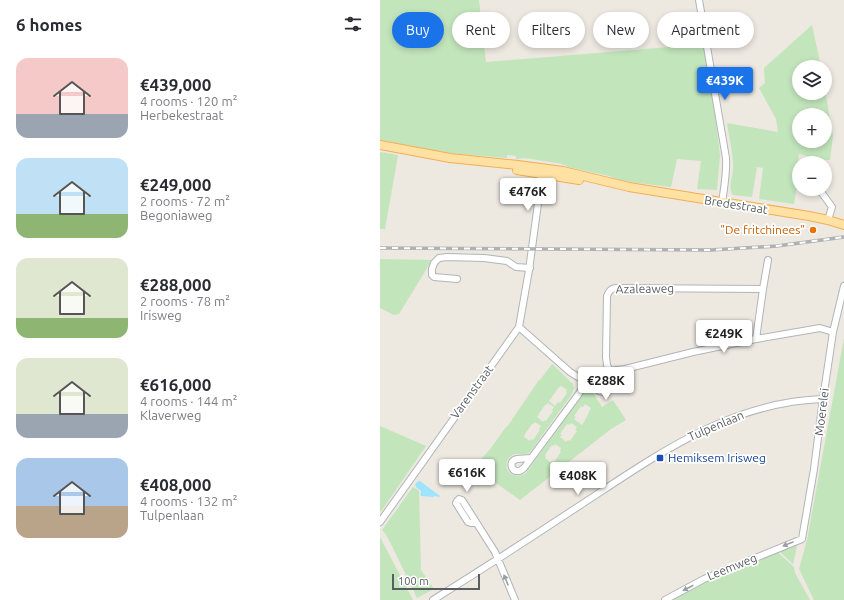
<!DOCTYPE html>
<html lang="en">
<head>
<meta charset="utf-8">
<style>
	body { margin:0; font-family:Ubuntu,sans-serif; background:#f2f2f3; color:#2b2b33; height:100vh; display:flex; flex-direction:column; font-size:15px; white-space:nowrap }
	* { box-sizing:border-box; margin:0 }
	p { font-size:13px; color:#7c7c81 }
	.icon { flex:none; width:22px; height:22px; fill:none; stroke:currentColor; stroke-width:2; stroke-linecap:round; stroke-linejoin:round }
	.map { position:relative; flex:1; overflow:hidden }
	.details { display:flex; flex-direction:column; background:#fff; width:380px }
	.details>* { flex:none }
	.banner { position:absolute; left:12px; top:12px; width:380px; height:36px; display:flex; gap:8px }
	.tools { position:absolute; left:412px; top:60px; display:grid; gap:8px }
	.tools a { display:grid; place-items:center; width:40px; height:40px; border-radius:50%; background:#fff; box-shadow:0 2px 6px #0003; font-size:20px }
	.scale { position:absolute; left:12px; bottom:10px; width:88px; box-sizing:border-box; padding-left:4px; border:2px solid #595e62; border-top:0; font-size:11px; line-height:14px; white-space:nowrap; color:#595e62; -webkit-text-stroke:3px #fff; paint-order:stroke }
	.price { position:absolute; translate:-50% -34px; padding:0 9px; border-radius:4px; background:#fff; color:#222; font-size:13px; line-height:26px; filter:drop-shadow(0 1px 2px #0008) }
	.price::after { content:''; position:absolute; left:50%; top:24px; width:12px; height:9px; margin-left:-6px; background:inherit; clip-path:polygon(0 0,100% 0,50% 100%) }
	.price.selected { background:#1a73e8; color:#fff }
	ul { padding:0; list-style:none }
	li { display:flex; align-items:center; gap:12px; height:100px; padding:0 16px }
	li span { display:grid; place-items:center; flex:none; width:112px; height:80px; border-radius:12px; color:#555 }
	li>.icon { margin-inline-start:auto }
	span .icon { width:48px; height:48px; fill:#fffc; stroke-width:1 }
	li b { font-size:17px }
	h2 { display:flex; justify-content:space-between; align-items:center; height:48px; padding:0 16px; font-size:17px }
	.tag { padding:0 14px; border-radius:18px; background:#fff; box-shadow:0 2px 6px #0003; font-size:14px; line-height:36px }
	.tag.selected { background:#1a73e8; color:#fff }
	main { display:flex; flex:1; min-height:0 }
	.map>svg:first-child { display:block }
	.green { fill:#c2e5bc; fill-rule:evenodd }
	.water { fill:#9ee4ff }
	.lines { fill:none; stroke-linecap:round; stroke-linejoin:round }
	.minor-casing { stroke:#b1b5b9; stroke-width:8 }
	.major-casing { stroke:#f3ae53; stroke-width:10 }
	.minor { stroke:#fff; stroke-width:6 }
	.major { stroke:#ffe2a3; stroke-width:8 }
	.rail-casing { stroke:#b0b1b2; stroke-width:3.5 }
	.rail { stroke:#fff; stroke-width:2; stroke-dasharray:6; stroke-linecap:butt }
	.oneway { fill:#9b9ea1 }
	.food-dot { fill:#e8710a; stroke:#fff; stroke-width:1.5 }
	.transit-dot { fill:#1a4fb4; stroke:#fff; stroke-width:1.5 }
	.labels { text-anchor:middle; stroke-width:3.5; stroke-linejoin:round; paint-order:stroke }
	.street-label { font-size:12px; fill:#595e62; stroke:#fff }
	.food-label { font-size:12px; fill:#c56008; stroke:#fff; text-anchor:end }
	.transit-label { font-size:12px; fill:#164399; stroke:#fff; text-anchor:start }
</style>
</head>
<body>
<main>
<section class="details">
<h2>6 homes<svg class="icon" aria-label="filters" viewBox="0 0 24 24"><path d="M4 7h16M4 17h16"/><circle cx="9" cy="7" r="2"/><circle cx="15" cy="17" r="2"/></svg></h2>
<ul>
<li><span style="background:linear-gradient(#f6c9c9 70%,#9aa5b1 0)"><svg class="icon" aria-label="home" viewBox="0 0 24 24"><path d="M3 11l9-7 9 7M6 9v11h12V9"/></svg></span><div><b>€439,000</b><p>4 rooms · 120 m²</p><p>Herbekestraat</p></div></li>
<li><span style="background:linear-gradient(#bfe0f5 70%,#8fb573 0)"><svg class="icon" aria-label="home" viewBox="0 0 24 24"><path d="M3 11l9-7 9 7M6 9v11h12V9"/></svg></span><div><b>€249,000</b><p>2 rooms · 72 m²</p><p>Begoniaweg</p></div></li>
<li><span style="background:linear-gradient(#dfe7d0 75%,#8fb573 0)"><svg class="icon" aria-label="home" viewBox="0 0 24 24"><path d="M3 11l9-7 9 7M6 9v11h12V9"/></svg></span><div><b>€288,000</b><p>2 rooms · 78 m²</p><p>Irisweg</p></div></li>
<li><span style="background:linear-gradient(#dfe7d0 70%,#9aa5b1 0)"><svg class="icon" aria-label="home" viewBox="0 0 24 24"><path d="M3 11l9-7 9 7M6 9v11h12V9"/></svg></span><div><b>€616,000</b><p>4 rooms · 144 m²</p><p>Klaverweg</p></div></li>
<li><span style="background:linear-gradient(#a9c7e8 60%,#b9a48a 0)"><svg class="icon" aria-label="home" viewBox="0 0 24 24"><path d="M3 11l9-7 9 7M6 9v11h12V9"/></svg></span><div><b>€408,000</b><p>4 rooms · 132 m²</p><p>Tulpenlaan</p></div></li>
</ul>
</section>
<div class="map">
<svg width="464" height="600" viewBox="0 0 464 600">
	<rect width="100%" height="100%" fill="#ede8e0"/>
	<path class="green" d="M0 0H99L106 62 326 44 340 155 337 190 317 189 321 161 297 159 291 187 241 181 229 176 188 167 182 164 145 158 136 159V156L127 155V158L68 153 0 140Z
		M432 25 441 67H419V93H445V90L453 136 450 160H441L419 154 418 164 419 166V186H417L414 204 379 199 383 168 377 167 372 197 353 195C348 188 352 178 353 170 354 155 349 139 347 123L398 132 396 119 379 88 385 83 384 68ZM419 115H445V141H419Z
		M0 152 18 155 5 229H0Z
		M0 259 52 260 19 314 14 315 0 308Z
		M464 338V600H434L419 569 427 540Z
		M172 364 193 384 194 388 192 394 150 452C144 457 135 451 130 457 120 467 132 482 146 473L205 392 212 391 222 407 233 400 246 420 231 429 140 500 95 468 103 457 111 448 126 427H127L159 380H160ZM181 386 187 390 186 392 187 393 180 403 178 402 175 406 169 401 179 387ZM168 403 174 407 172 410 173 411 166 421 165 420 163 422 157 417 159 415H158L165 405H166ZM205 404 211 408C208 414 206 419 202 425L194 419 196 417 194 416 201 406 203 407ZM155 422 161 426 159 429 160 430 153 440 151 439 150 441 144 437 145 434 152 424H153ZM191 423 197 427 195 430 197 431 190 441 188 440 186 442 180 437 182 435 180 434 187 424 189 425ZM175 444 181 448 180 451 181 452 174 462 172 461 171 463 165 458 166 456 165 455 172 445 174 446Z
		M233 376 235 377V381C231 384 226 389 221 387L220 382 221 379Z
		M0 426 46 446 0 513Z
		M33 487 39 491 41 570 54 589 37 598 12 546 5 533 2 530Z
		M0 537 33 600H0Z
		M418 542 413 564 398 550Z
		M395 550 414 567 415 573 430 600H285Z"/>
	<path class="water" d="M40 481 60 496 59 497 55 496 53 497 41 496 40 494 41 493V491L37 488 35 485 37 482Z"/>
	<g class="lines">
		<g class="minor-casing">
			<path id="minor" d="M319 0 346 158C347 173 344 188 342 203
				M439 189 452 207 448 220
				M77 279 54 277 52 275V269L54 263 59 258 67 257 104 258 127 261 136 267 150 268
				M139 327 190 372 198 377 210 379 217 375 230 371 245 369 313 352 376 339 440 328 453 332
				M376 339 383 289 388 260
				M230 371 227 365 226 357 227 296C229 291 231 288 237 288L383 289
				M214 377 216 387 219 391C224 393 227 391 232 388 239 383 241 378 236 370
				M151 458C146 459 141 458 137 459 126 461 133 478 144 468L198 395 205 384 210 379
				M0 522 139 327 149 270 162 174
				M96 523H91L88 522 76 503 77 501 79 499 82 500 115 552 135 600
				M53 600C101 570 149 539 196 508 273 458 347 402 443 399
				M285 600 324 579 422 539 434 469 443 399 453 332 464 286"/>
		</g>
		<g class="major-casing">
			<path id="major" d="M0 145 70 158 138 165 183 171 249 187 429 216 448 220 464 225
				M137 170 199 180"/>
		</g>
		<use href="#minor" class="minor"/>
		<use href="#major" class="major"/>
		<g class="rail-casing">
			<path id="rail" d="M0 248 331 250 397 246 464 237"/>
		</g>
		<use href="#rail" class="rail"/>
	</g>
	<defs><path id="oneway-solid" d="M-6-.8H1V-3.2L6.5 0L1 3.2V.8H-6Z"/></defs>
	<g class="oneway">
		<use href="#oneway-solid" transform="translate(408 544) rotate(158)"/>
		<use href="#oneway-solid" transform="translate(126 580) rotate(-112)"/>
		<use href="#oneway-solid" transform="translate(308 588) rotate(152)"/>
	</g>
	<circle class="food-dot" cx="433" cy="230" r="4"/>
	<rect class="transit-dot" x="276" y="454" width="8" height="8" rx="2"/>
	<g class="labels">
		<g class="street-label">
			<text transform="translate(356 205) rotate(9)" y="4">Bredestraat</text>
			<text transform="translate(265 289) rotate(-1)" y="4">Azaleaweg</text>
			<text transform="translate(92 392) rotate(-54)" y="4">Varenstraat</text>
			<text transform="translate(442 412) rotate(-83)" y="4">Moerelei</text>
			<text transform="translate(336 426) rotate(-23)" y="4">Tulpenlaan</text>
			<text transform="translate(352 567) rotate(-22)" y="4">Leemweg</text>
		</g>
		<g class="food-label">
			<text x="425" y="234">"De fritchinees"</text>
		</g>
		<g class="transit-label">
			<text x="288" y="462">Hemiksem Irisweg</text>
		</g>
	</g>
</svg>
<div class="tools">
<a><svg class="icon" aria-label="layers" viewBox="0 0 24 24"><path d="M12 4l9 5-9 5-9-5zM3 14l9 5 9-5"/></svg></a>
<a>+</a>
<a>−</a>
</div>
<div class="scale">100 m</div>
<b class="price selected" style="left:345px;top:101px">€439K</b>
<b class="price" style="left:148px;top:212px">€476K</b>
<b class="price" style="left:344px;top:354px">€249K</b>
<b class="price" style="left:226px;top:401px">€288K</b>
<b class="price" style="left:87px;top:493px">€616K</b>
<b class="price" style="left:198px;top:496px">€408K</b>
<div class="banner">
<a class="tag selected">Buy</a>
<a class="tag">Rent</a>
<a class="tag">Filters</a>
<a class="tag">New</a>
<a class="tag">Apartment</a>
</div>
</div>
</main>
</body>
</html>
